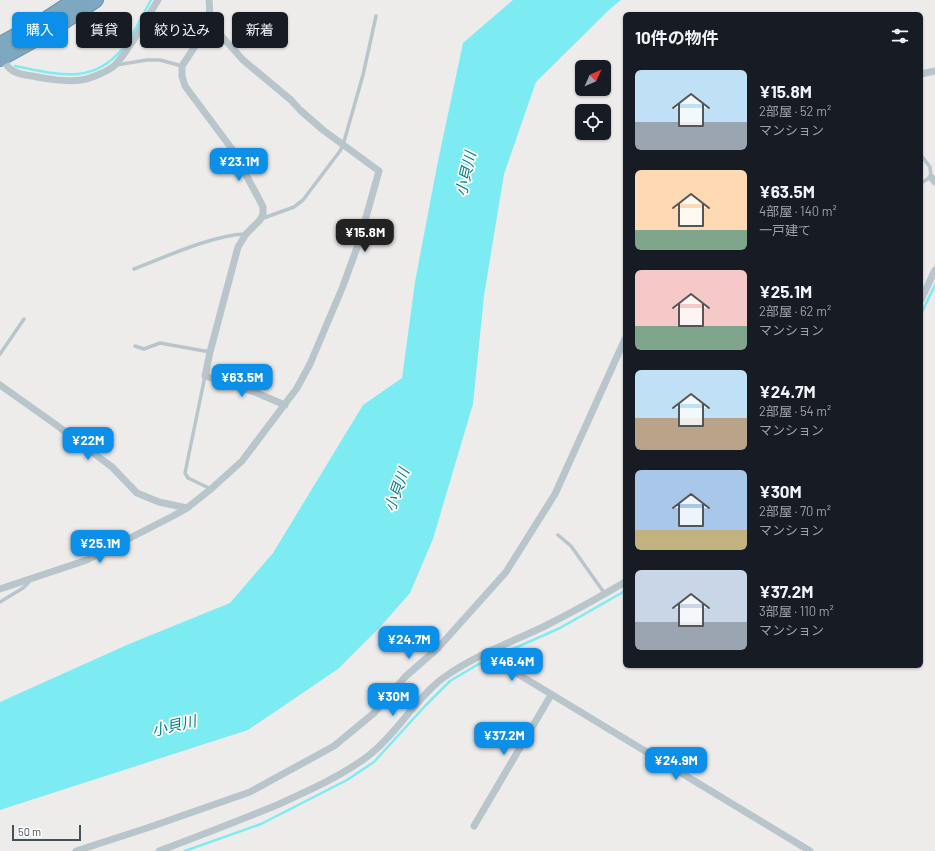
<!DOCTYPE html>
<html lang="ja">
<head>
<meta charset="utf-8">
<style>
	body { margin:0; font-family:Barlow,"Noto Sans JP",sans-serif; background:#20242c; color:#f1f3f6; height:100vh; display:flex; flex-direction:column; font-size:15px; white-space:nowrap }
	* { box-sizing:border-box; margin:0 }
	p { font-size:13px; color:#9ea1a6 }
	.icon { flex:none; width:22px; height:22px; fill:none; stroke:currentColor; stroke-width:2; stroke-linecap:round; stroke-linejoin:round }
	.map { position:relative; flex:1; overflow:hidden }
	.panel { position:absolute; left:623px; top:12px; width:300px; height:656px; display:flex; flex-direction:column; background:#171b24; border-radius:6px; box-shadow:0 1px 3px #0004 }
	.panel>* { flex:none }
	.guide { position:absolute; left:12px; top:12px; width:380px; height:36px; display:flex; gap:8px }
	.needle { width:26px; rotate:45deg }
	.tools { position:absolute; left:575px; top:60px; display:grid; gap:8px }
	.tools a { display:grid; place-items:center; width:36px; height:36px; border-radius:6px; background:#171b24; box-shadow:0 1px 3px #0004; font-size:20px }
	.scale { position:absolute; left:12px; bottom:10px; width:69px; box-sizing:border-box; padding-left:4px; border:2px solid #42525a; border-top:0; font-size:11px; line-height:14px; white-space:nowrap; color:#42525a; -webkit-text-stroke:3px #fff; paint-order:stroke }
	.price { position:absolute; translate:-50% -34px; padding:0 9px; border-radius:8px; background:#0b8fe8; color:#fff; font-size:13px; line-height:26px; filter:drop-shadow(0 1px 2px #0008) }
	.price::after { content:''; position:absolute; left:50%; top:24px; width:12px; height:9px; margin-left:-6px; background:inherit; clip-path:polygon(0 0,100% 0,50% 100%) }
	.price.selected { background:#222; color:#fff }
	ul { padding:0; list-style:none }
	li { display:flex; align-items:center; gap:12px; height:100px; padding:0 12px }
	li span { display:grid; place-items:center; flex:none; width:112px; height:80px; border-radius:6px; color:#555 }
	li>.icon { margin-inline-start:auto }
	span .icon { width:48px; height:48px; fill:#fffc; stroke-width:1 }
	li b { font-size:17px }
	h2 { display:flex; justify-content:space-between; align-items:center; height:48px; padding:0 12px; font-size:17px }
	.chip { padding:0 14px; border-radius:6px; background:#171b24; box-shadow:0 1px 3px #0004; font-size:14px; line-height:36px }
	.chip.selected { background:#0b8fe8; color:#fff }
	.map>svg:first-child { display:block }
	.water { fill:#7decf2 }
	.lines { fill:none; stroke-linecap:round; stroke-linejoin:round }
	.stream { stroke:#7decf2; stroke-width:2.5 }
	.highway-casing { stroke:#6993ab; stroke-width:16 }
	.lane { stroke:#b8c6cc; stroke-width:3.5 }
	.street { stroke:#b8c6cc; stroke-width:7 }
	.highway { stroke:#7ea8bf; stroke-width:14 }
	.labels { text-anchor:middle; stroke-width:3.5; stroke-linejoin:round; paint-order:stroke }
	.water-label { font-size:15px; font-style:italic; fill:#058087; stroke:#fff }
</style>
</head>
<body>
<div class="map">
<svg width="935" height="851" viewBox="0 0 935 851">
	<rect width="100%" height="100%" fill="#eeebeb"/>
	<path class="water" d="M513 0H621L611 8 536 82 504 174 484 296 473 404 433 539 410 593 381 626 338 669 248 730 0 810V702L129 644 230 603 273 553 363 405 402 378 415 282 437 166 463 43Z"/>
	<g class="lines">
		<path class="stream" d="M15 66C56 74 93 86 123 48 134 34 142 16 151 0
			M921 314 935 285
			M185 851 261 824 347 780 374 762 425 706 450 681 477 665 560 628 625 591"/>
		<g class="highway-casing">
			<path id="highway" d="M0 44 46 19 75 0
				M0 59 47 33 96 0"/>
		</g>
		<path class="lane" d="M116 65 147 60H160L182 66
			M921 155 930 167 931 177 921 183
			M261 219 294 207 303 200 340 151 343 145 363 75 376 16
			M134 269C165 257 213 235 245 234
			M135 346 144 349 160 343 210 352
			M0 354 24 319
			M205 376 185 473 188 478 211 489
			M558 535 571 546 605 594
			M0 602 23 588 29 582"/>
		<path class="street" d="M209 0C210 9 210 19 207 28L182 66V76L185 86 232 149 259 199 263 207V214L260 220 246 234 238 247 210 352 205 376 257 393 285 405
			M3 55C6 72 18 74 32 76 48 79 64 82 81 80 89 79 110 71 116 64 132 46 145 21 158 0
			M921 74 935 71
			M931 177 935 182
			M921 300 935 270
			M0 385 55 424 112 467 137 493 159 502 187 508
			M0 589 87 560 173 516 187 508 211 489 242 461 297 388 310 364 343 286 359 242 379 171 323 130 300 110 291 100 243 60 209 22
			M491 651 497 662 503 665 810 851
			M474 826 551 695
			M76 851 147 828 250 792 334 746 374 713 405 677 438 648 506 572 555 494 625 339
			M159 851C199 836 238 821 277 805 308 791 340 777 368 756 396 735 415 699 443 678 474 656 509 643 543 627 571 613 598 598 625 582"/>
		<use href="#highway" class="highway"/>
	</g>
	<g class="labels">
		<g class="water-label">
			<text transform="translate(466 174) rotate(-77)" y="5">小貝川</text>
			<text transform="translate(397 490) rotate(-70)" y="5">小貝川</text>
			<text transform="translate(174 726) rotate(-13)" y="5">小貝川</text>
		</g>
	</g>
</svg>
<div class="tools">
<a><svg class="needle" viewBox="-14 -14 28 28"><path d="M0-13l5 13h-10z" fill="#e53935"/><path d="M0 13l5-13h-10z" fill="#9ea1a6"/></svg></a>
<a><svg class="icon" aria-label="locate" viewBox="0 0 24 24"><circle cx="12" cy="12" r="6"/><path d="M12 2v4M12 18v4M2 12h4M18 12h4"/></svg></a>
</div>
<div class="scale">50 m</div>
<b class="price" style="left:239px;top:182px">¥23.1M</b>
<b class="price selected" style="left:365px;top:253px">¥15.8M</b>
<b class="price" style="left:242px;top:398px">¥63.5M</b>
<b class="price" style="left:88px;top:461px">¥22M</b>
<b class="price" style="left:100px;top:564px">¥25.1M</b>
<b class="price" style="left:409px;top:660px">¥24.7M</b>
<b class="price" style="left:512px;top:682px">¥46.4M</b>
<b class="price" style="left:393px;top:717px">¥30M</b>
<b class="price" style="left:504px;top:756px">¥37.2M</b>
<b class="price" style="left:676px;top:781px">¥24.9M</b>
<div class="guide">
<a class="chip selected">購入</a>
<a class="chip">賃貸</a>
<a class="chip">絞り込み</a>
<a class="chip">新着</a>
</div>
<section class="panel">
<h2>10件の物件<svg class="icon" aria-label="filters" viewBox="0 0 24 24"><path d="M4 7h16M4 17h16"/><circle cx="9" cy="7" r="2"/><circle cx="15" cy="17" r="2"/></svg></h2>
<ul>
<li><span style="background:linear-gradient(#bfe0f5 65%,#9aa5b1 0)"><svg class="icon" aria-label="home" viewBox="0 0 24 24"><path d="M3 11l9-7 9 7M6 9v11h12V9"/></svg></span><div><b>¥15.8M</b><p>2部屋 · 52 m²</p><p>マンション</p></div></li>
<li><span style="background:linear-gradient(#ffd9b3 75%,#7fa58c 0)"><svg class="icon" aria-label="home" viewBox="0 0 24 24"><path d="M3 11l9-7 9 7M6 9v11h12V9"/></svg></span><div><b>¥63.5M</b><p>4部屋 · 140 m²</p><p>一戸建て</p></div></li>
<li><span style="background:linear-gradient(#f6c9c9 70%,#7fa58c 0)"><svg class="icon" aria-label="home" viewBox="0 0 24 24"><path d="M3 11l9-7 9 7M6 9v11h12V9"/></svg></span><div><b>¥25.1M</b><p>2部屋 · 62 m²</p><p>マンション</p></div></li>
<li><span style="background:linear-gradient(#bfe0f5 60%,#b9a48a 0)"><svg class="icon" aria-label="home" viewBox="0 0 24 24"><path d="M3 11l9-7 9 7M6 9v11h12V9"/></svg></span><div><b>¥24.7M</b><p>2部屋 · 54 m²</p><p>マンション</p></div></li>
<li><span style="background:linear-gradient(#a9c7e8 75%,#c2b280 0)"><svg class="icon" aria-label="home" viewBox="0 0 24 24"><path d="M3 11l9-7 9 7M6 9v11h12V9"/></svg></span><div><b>¥30M</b><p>2部屋 · 70 m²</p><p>マンション</p></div></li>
<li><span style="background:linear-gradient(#c9d6e8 65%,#9aa5b1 0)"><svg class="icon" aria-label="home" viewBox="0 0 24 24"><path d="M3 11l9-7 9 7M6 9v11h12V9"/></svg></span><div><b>¥37.2M</b><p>3部屋 · 110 m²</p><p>マンション</p></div></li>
</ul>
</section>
</div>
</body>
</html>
